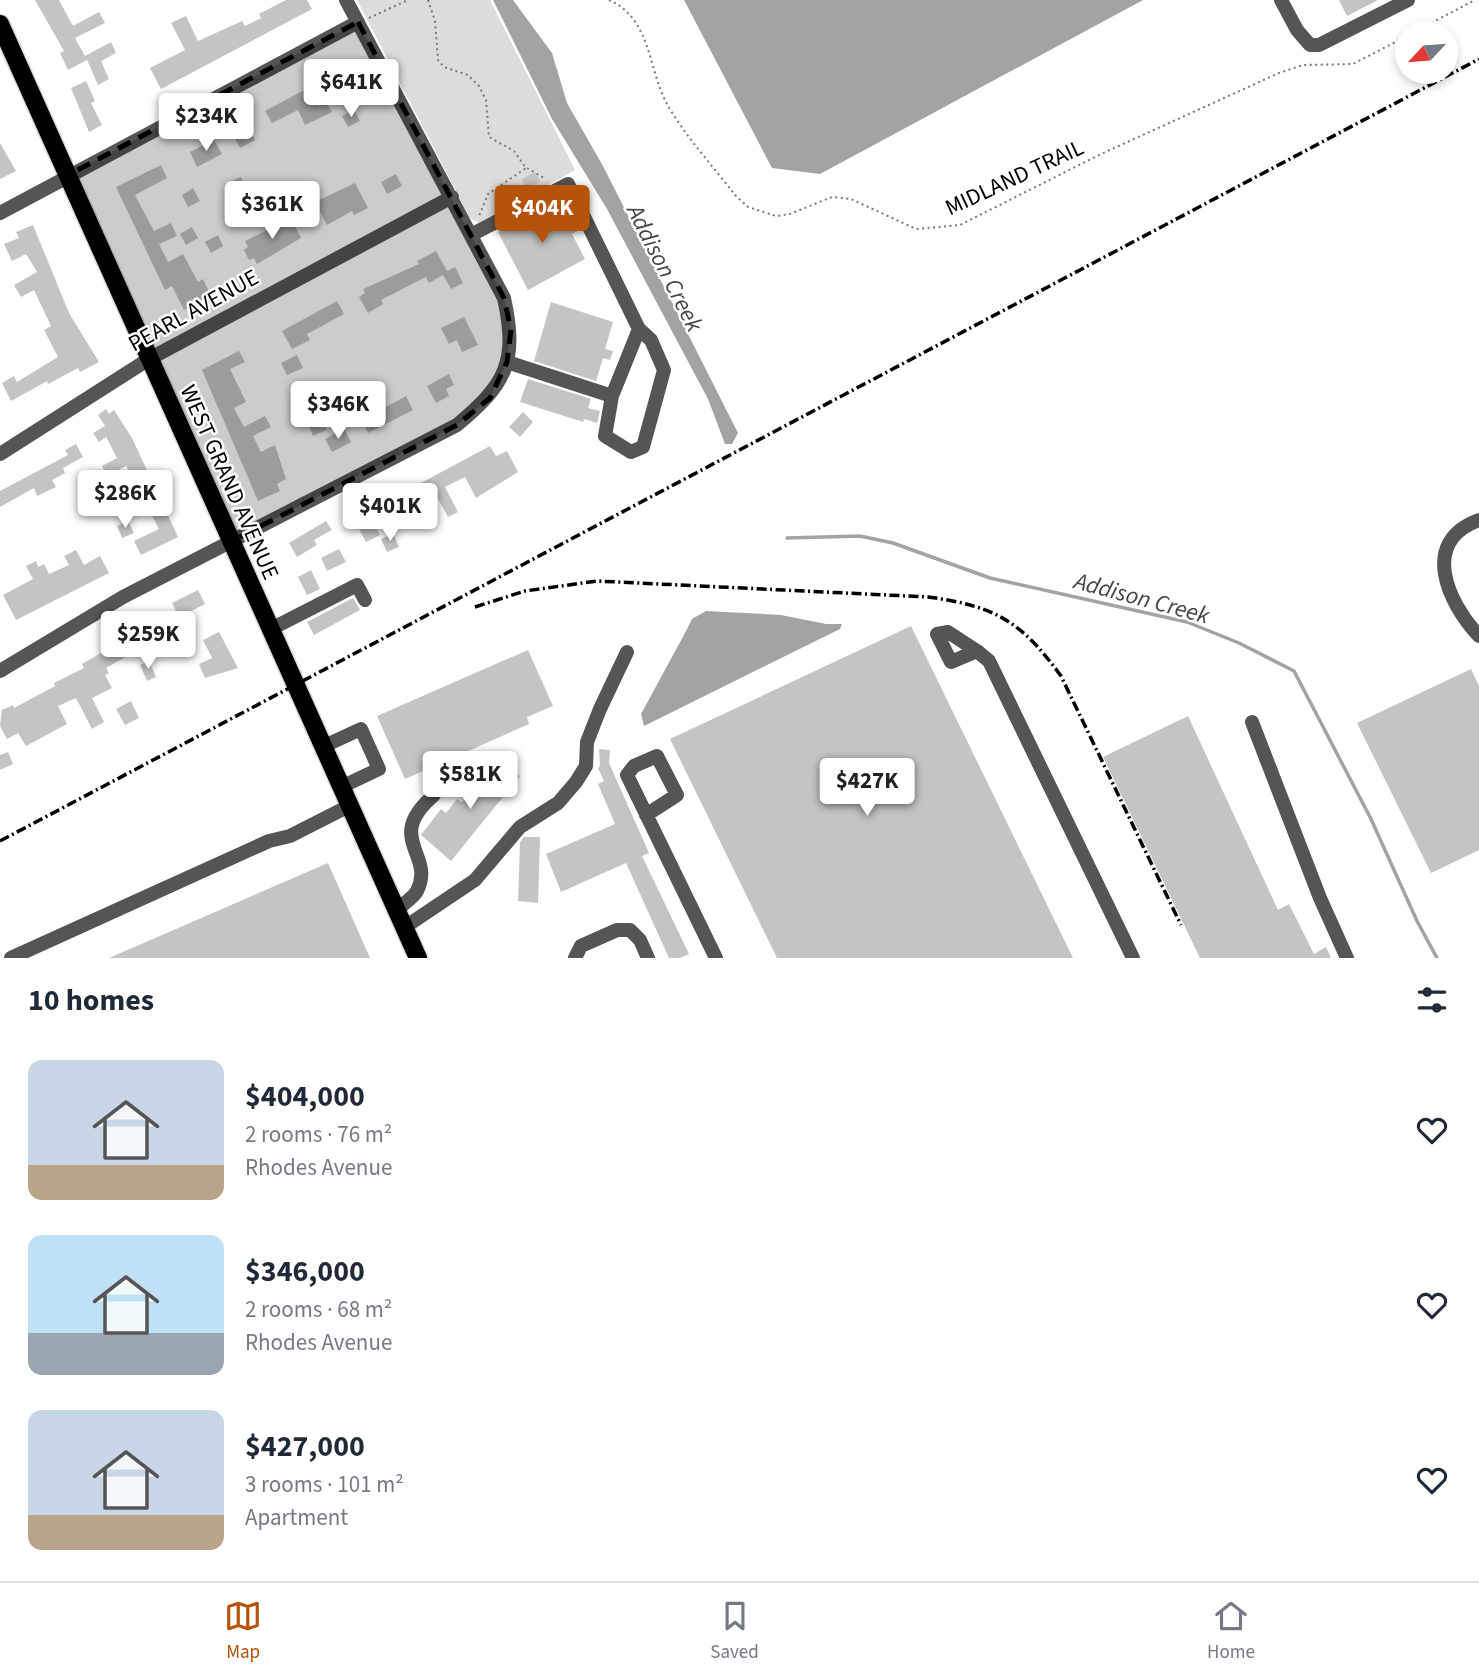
<!DOCTYPE html>
<html lang="en">
<head>
<meta charset="utf-8">
<style>
	body { margin:0; font-family:"Source Sans 3",sans-serif; background:#f6f6f7; color:#1f2937; height:100vh; display:flex; flex-direction:column; font-size:26px; white-space:nowrap }
	* { box-sizing:border-box; margin:0 }
	p { font-size:23px; color:#747a83 }
	.icon { flex:none; width:38px; height:38px; fill:none; stroke:currentColor; stroke-width:2; stroke-linecap:round; stroke-linejoin:round }
	.map { position:relative; height:958px; overflow:hidden }
	.sheet { display:flex; flex-direction:column; background:#fff; flex:1 }
	.sheet>* { flex:none }
	.needle { width:46px; rotate:244deg }
	.buttons { position:absolute; left:1395px; top:21px; display:grid; gap:14px }
	.buttons a { display:grid; place-items:center; width:63px; height:63px; border-radius:50%; background:#fff; box-shadow:0 4px 10px #0003; font-size:35px }
	.price { position:absolute; translate:-50% -60px; padding:0 16px; border-radius:7px; background:#fff; color:#222; font-size:23px; line-height:46px; filter:drop-shadow(0 2px 4px #0008) }
	.price::after { content:''; position:absolute; left:50%; top:42px; width:21px; height:16px; margin-left:-10px; background:inherit; clip-path:polygon(0 0,100% 0,50% 100%) }
	.price.on { background:#b45309; color:#fff }
	ul { padding:0; list-style:none }
	li { display:flex; align-items:center; gap:21px; height:175px; padding:0 28px }
	li span { display:grid; place-items:center; flex:none; width:196px; height:140px; border-radius:14px; color:#555 }
	li>.icon { margin-inline-start:auto }
	span .icon { width:84px; height:84px; fill:#fffc; stroke-width:1 }
	li b { font-size:30px }
	h2 { display:flex; justify-content:space-between; align-items:center; height:84px; padding:0 28px; font-size:30px }
	.tabs { display:flex; justify-content:space-around; align-items:center; height:98px; border-top:2px solid #e0e1e3; background:#fff; font-size:19px; color:#747a83 }
	.tabs a { display:grid; justify-items:center; gap:4px }
	.tabs .on { color:#b45309 }
	.map>svg:first-child { display:block }
	.green { fill:#dcdcdc }
	.water { fill:#a3a3a3 }
	.lines { fill:none; stroke-linecap:round; stroke-linejoin:round }
	.stream { stroke:#a3a3a3; stroke-width:3.5 }
	.building { fill:#c4c4c4 }
	.major-casing { stroke:#dbdbdb; stroke-width:21 }
	.path { stroke:#777; stroke-width:2; stroke-dasharray:2 3.5; stroke-linecap:butt }
	.minor { stroke:#555; stroke-width:14 }
	.major { stroke:#000; stroke-width:18 }
	.rail { stroke:#000; stroke-width:3.5; stroke-dasharray:10 3.5 2 3.5; stroke-linecap:butt }
	.marked { fill:#000; fill-opacity:0.2; stroke:#000; stroke-width:5; stroke-dasharray:14 9; stroke-linejoin:round }
	.labels { text-anchor:middle; stroke-width:5; stroke-linejoin:round; paint-order:stroke }
	.street-label { font-size:23px; fill:#000; stroke:#fff }
	.water-label { font-size:24px; font-style:italic; fill:#444; stroke:#fff }
</style>
</head>
<body>
<div class="map">
<svg width="1479" height="958" viewBox="0 0 1479 958">
	<rect width="100%" height="100%" fill="#fff"/>
	<path class="green" d="M357 0H490L575 170 479 223 470 218Z"/>
	<path class="water" d="M493 0H513L552 53 567 103 603 166 738 433 732 444H725L708 399 607 209 552 119Z
		M684 0H1143L820 174 772 168Z
		M706 611 781 615 826 624H842L840 629 644 726 641 714 685 633 692 619Z"/>
	<g class="lines">
		<path class="stream" d="M787 538 860 536 893 543 990 578 1187 622 1239 643 1294 671 1371 819 1417 921 1437 958"/>
	</g>
	<path class="building" d="M35 0H59L73 26 99 12 105 23 75 38 85 56 111 42 116 53 101 61 109 79 98 85 87 60 68 70 60 53 64 51Z
		M286 0H307L312 9 161 89 150 68 185 50 171 23 186 16 198 41 242 21 245 26 261 18 259 14Z
		M1339 0H1378L1347 16Z
		M352 65 358 77 344 84 338 72Z
		M86 81 95 101 91 103 102 125 89 132 71 88Z
		M310 87 319 106 326 102 332 112 305 125 298 110 272 123 265 111Z
		M354 110 360 121 348 127 342 116Z
		M249 129 255 140 240 148 234 137Z
		M214 140 222 154 197 167 190 152Z
		M0 143 16 171 0 179Z
		M161 165 167 178 135 195 154 231 171 223 177 236 159 244 168 262 183 254 198 282 203 279 211 296 184 310 172 286 165 290 116 187Z
		M535 172 540 181 527 189 522 179Z
		M396 174 402 186 387 194 381 182Z
		M241 177 248 192 233 200 225 184Z
		M355 183 368 208 354 215 352 211 327 225 315 202Z
		M312 187 318 199 288 213 281 201Z
		M193 188 200 201 188 207 182 195Z
		M555 202 568 226 575 222 579 230 572 234 585 259 528 290 498 232Z
		M291 218 301 238 257 264 254 258 249 260 244 250 248 247 245 241Z
		M33 225 69 313 99 362 80 372 78 368 48 384 47 381 11 401 2 383 14 376 17 382 58 357 44 330 51 326 34 290 21 297 14 285 37 272 26 254 12 261 4 244 19 238 16 232Z
		M192 227 198 238 186 245 180 234Z
		M218 235 223 246 211 253 205 242Z
		M436 251 447 271 455 267 463 283 451 289 443 275 429 283 426 277 381 300 383 304 368 313 359 297 365 293 363 289 419 264 417 261Z
		M337 301 344 314 307 334 310 340 292 349 282 331Z
		M551 302 613 322 605 349 613 351 610 360 603 358 596 381 534 361Z
		M464 317 478 345 462 352 457 340 449 344 441 328Z
		M239 351 245 362 230 369 246 402 234 408 244 427 265 416 271 427 253 436 261 452 275 445 286 479 277 484 280 491 258 501 202 370Z
		M297 355 303 368 287 375 281 363Z
		M449 374 454 385 446 389 449 396 436 403 427 386Z
		M528 379 591 399 588 408 600 411 597 423 584 419 583 422 520 402Z
		M406 396 413 410 368 433 362 420Z
		M106 409 109 414 114 410 132 438 178 537 141 555 134 541 159 529 126 466 107 476 102 466 117 458 106 437 99 442 93 433 105 426 98 415Z
		M523 412 533 422 520 437 509 427Z
		M320 416 327 430 313 436 307 422Z
		M344 429 351 442 332 452 325 439Z
		M76 444 83 457 63 468 65 473 52 480 56 487 37 496 34 488 0 507V491L68 455 65 450Z
		M490 446 496 456 507 451 518 472 476 498 465 477 445 487 458 512 448 517 437 497 428 501 419 484Z
		M397 495 406 513 394 520 385 502Z
		M367 510 380 535 366 542 353 518Z
		M128 521 134 533 122 538 117 526Z
		M326 521 332 530 314 540 317 545 297 557 289 543Z
		M393 534 399 547 387 552 381 539Z
		M339 549 346 562 327 571 321 558Z
		M76 550 84 565 100 556 109 573 16 620 3 595 33 579 26 566 36 561 38 567 44 564 49 574 69 565 64 556Z
		M311 570 320 589 307 595 298 577Z
		M198 590 205 604 180 617 187 630 173 638 163 617 176 611 172 603Z
		M353 598 360 610 314 635 307 622Z
		M911 626 1073 958H777L670 739Z
		M219 632 238 668 205 678 199 664 212 658 203 640Z
		M130 636 138 650 106 668 109 673 105 675 112 688 92 698 104 722 92 729 76 698 58 706 67 724 26 746 18 733 7 739 0 726 2 710 13 705 14 708 55 686 54 683 84 668 82 664Z
		M528 650 553 706 527 717 529 724 405 779 377 716Z
		M149 661 156 677 147 681 140 665Z
		M1471 669 1479 686V850L1431 873 1357 723Z
		M131 701 139 718 125 725 116 709Z
		M1188 716 1278 910 1289 904 1314 954 1326 947 1331 958H1200L1103 757Z
		M599 749 610 750 609 763 649 853 642 856 689 954 680 958H669L626 863 561 892 546 854 615 824 598 784 604 781 598 768 600 766Z
		M8 752 13 764 0 770V755Z
		M497 757 520 776 451 861 421 835 441 809 446 813 457 799 462 802Z
		M524 837H540L538 903 518 901 520 842Z
		M328 863 370 958H109Z"/>
	<g class="lines">
		<g class="major-casing">
			<path id="major" d="M0 24 418 958"/>
		</g>
		<path class="path" d="M428 0 435 21 438 60 444 67 468 75 479 86 486 100 489 137 514 151 526 168 488 194 479 216
			M609 0C651 18 648 69 667 104 685 136 713 166 735 195L748 207 776 216 790 214 832 197 851 199 916 229 960 225 1101 154 1279 73 1303 65 1353 64 1407 36
			M369 18 408 0
			M1412 33 1475 0
			M527 168 546 179"/>
		<path class="minor" d="M1281 0 1297 30 1310 45H1319L1408 0
			M0 213 358 22
			M471 235 568 184 639 329 612 396 507 362
			M612 396 605 436 631 452 643 447 664 370 651 340 639 329
			M0 454 149 359 452 197
			M1479 520C1420 541 1447 602 1479 636
			M269 630 357 585 365 600
			M977 651 951 662 937 634 948 632 977 651 989 661 1133 958
			M0 671 123 597 457 425C506 384 518 362 504 298L346 0
			M1252 722 1320 898 1347 958
			M322 747 361 729 379 769 341 787
			M646 815 677 795 657 756 634 766 627 775 716 958
			M397 910C403 904 413 898 417 891 436 854 383 839 434 795
			M405 927 475 880 520 827 558 803 576 782 586 766 587 742 600 709 627 652
			M11 958 269 841 290 836 349 806
			M575 958 581 946 617 930H630L640 940 648 958"/>
		<use href="#major" class="major"/>
		<path class="rail" d="M475 607 525 591 597 581 928 597C995 606 1021 621 1061 676L1181 925
			M0 841 1479 59"/>
	</g>
	<path class="marked" d="M358 22 504 298 511 330 507 362 490 398 457 425 230 542 68 175Z"/>
	<g class="labels">
		<g class="street-label">
			<text transform="translate(1014 177) rotate(-25)" y="8">MIDLAND TRAIL</text>
			<text transform="translate(193 310) rotate(-29)" y="8">PEARL AVENUE</text>
			<text transform="translate(230 482) rotate(66)" y="8">WEST GRAND AVENUE</text>
		</g>
		<g class="water-label">
			<text transform="translate(665 268) rotate(63)" y="8">Addison Creek</text>
			<text transform="translate(1142 598) rotate(15)" y="8">Addison Creek</text>
		</g>
	</g>
</svg>
<div class="buttons">
<a><svg class="needle" viewBox="-14 -14 28 28"><path d="M0-13l5 13h-10z" fill="#e53935"/><path d="M0 13l5-13h-10z" fill="#747a83"/></svg></a>
</div>
<b class="price" style="left:351px;top:119px">$641K</b>
<b class="price" style="left:206px;top:153px">$234K</b>
<b class="price" style="left:272px;top:241px">$361K</b>
<b class="price on" style="left:542px;top:245px">$404K</b>
<b class="price" style="left:338px;top:441px">$346K</b>
<b class="price" style="left:125px;top:530px">$286K</b>
<b class="price" style="left:390px;top:543px">$401K</b>
<b class="price" style="left:148px;top:671px">$259K</b>
<b class="price" style="left:470px;top:811px">$581K</b>
<b class="price" style="left:867px;top:818px">$427K</b>
</div>
<section class="sheet">
<h2>10 homes<svg class="icon" aria-label="filters" viewBox="0 0 24 24"><path d="M4 7h16M4 17h16"/><circle cx="9" cy="7" r="2"/><circle cx="15" cy="17" r="2"/></svg></h2>
<ul>
<li><span style="background:linear-gradient(#c9d6e8 75%,#b9a48a 0)"><svg class="icon" aria-label="home" viewBox="0 0 24 24"><path d="M3 11l9-7 9 7M6 9v11h12V9"/></svg></span><div><b>$404,000</b><p>2 rooms · 76 m²</p><p>Rhodes Avenue</p></div><svg class="icon" aria-label="heart" viewBox="0 0 24 24"><path d="M12 20l-8-8c-3-5 5-10 8-4 3-6 11-1 8 4z"/></svg></li>
<li><span style="background:linear-gradient(#bfe0f5 70%,#9aa5b1 0)"><svg class="icon" aria-label="home" viewBox="0 0 24 24"><path d="M3 11l9-7 9 7M6 9v11h12V9"/></svg></span><div><b>$346,000</b><p>2 rooms · 68 m²</p><p>Rhodes Avenue</p></div><svg class="icon" aria-label="heart" viewBox="0 0 24 24"><path d="M12 20l-8-8c-3-5 5-10 8-4 3-6 11-1 8 4z"/></svg></li>
<li><span style="background:linear-gradient(#c9d6e8 75%,#b9a48a 0)"><svg class="icon" aria-label="home" viewBox="0 0 24 24"><path d="M3 11l9-7 9 7M6 9v11h12V9"/></svg></span><div><b>$427,000</b><p>3 rooms · 101 m²</p><p>Apartment</p></div><svg class="icon" aria-label="heart" viewBox="0 0 24 24"><path d="M12 20l-8-8c-3-5 5-10 8-4 3-6 11-1 8 4z"/></svg></li>
</ul>
</section>
<nav class="tabs">
<a class="on"><svg class="icon" aria-label="map" viewBox="0 0 24 24"><path d="M3 6l6-2 6 2 6-2v14l-6 2-6-2-6 2zM9 4v14M15 6v14"/></svg>Map</a>
<a><svg class="icon" aria-label="saved" viewBox="0 0 24 24"><path d="M7 4h10v16l-5-4-5 4z"/></svg>Saved</a>
<a><svg class="icon" aria-label="home" viewBox="0 0 24 24"><path d="M3 11l9-7 9 7M6 9v11h12V9"/></svg>Home</a>
</nav>
</body>
</html>
